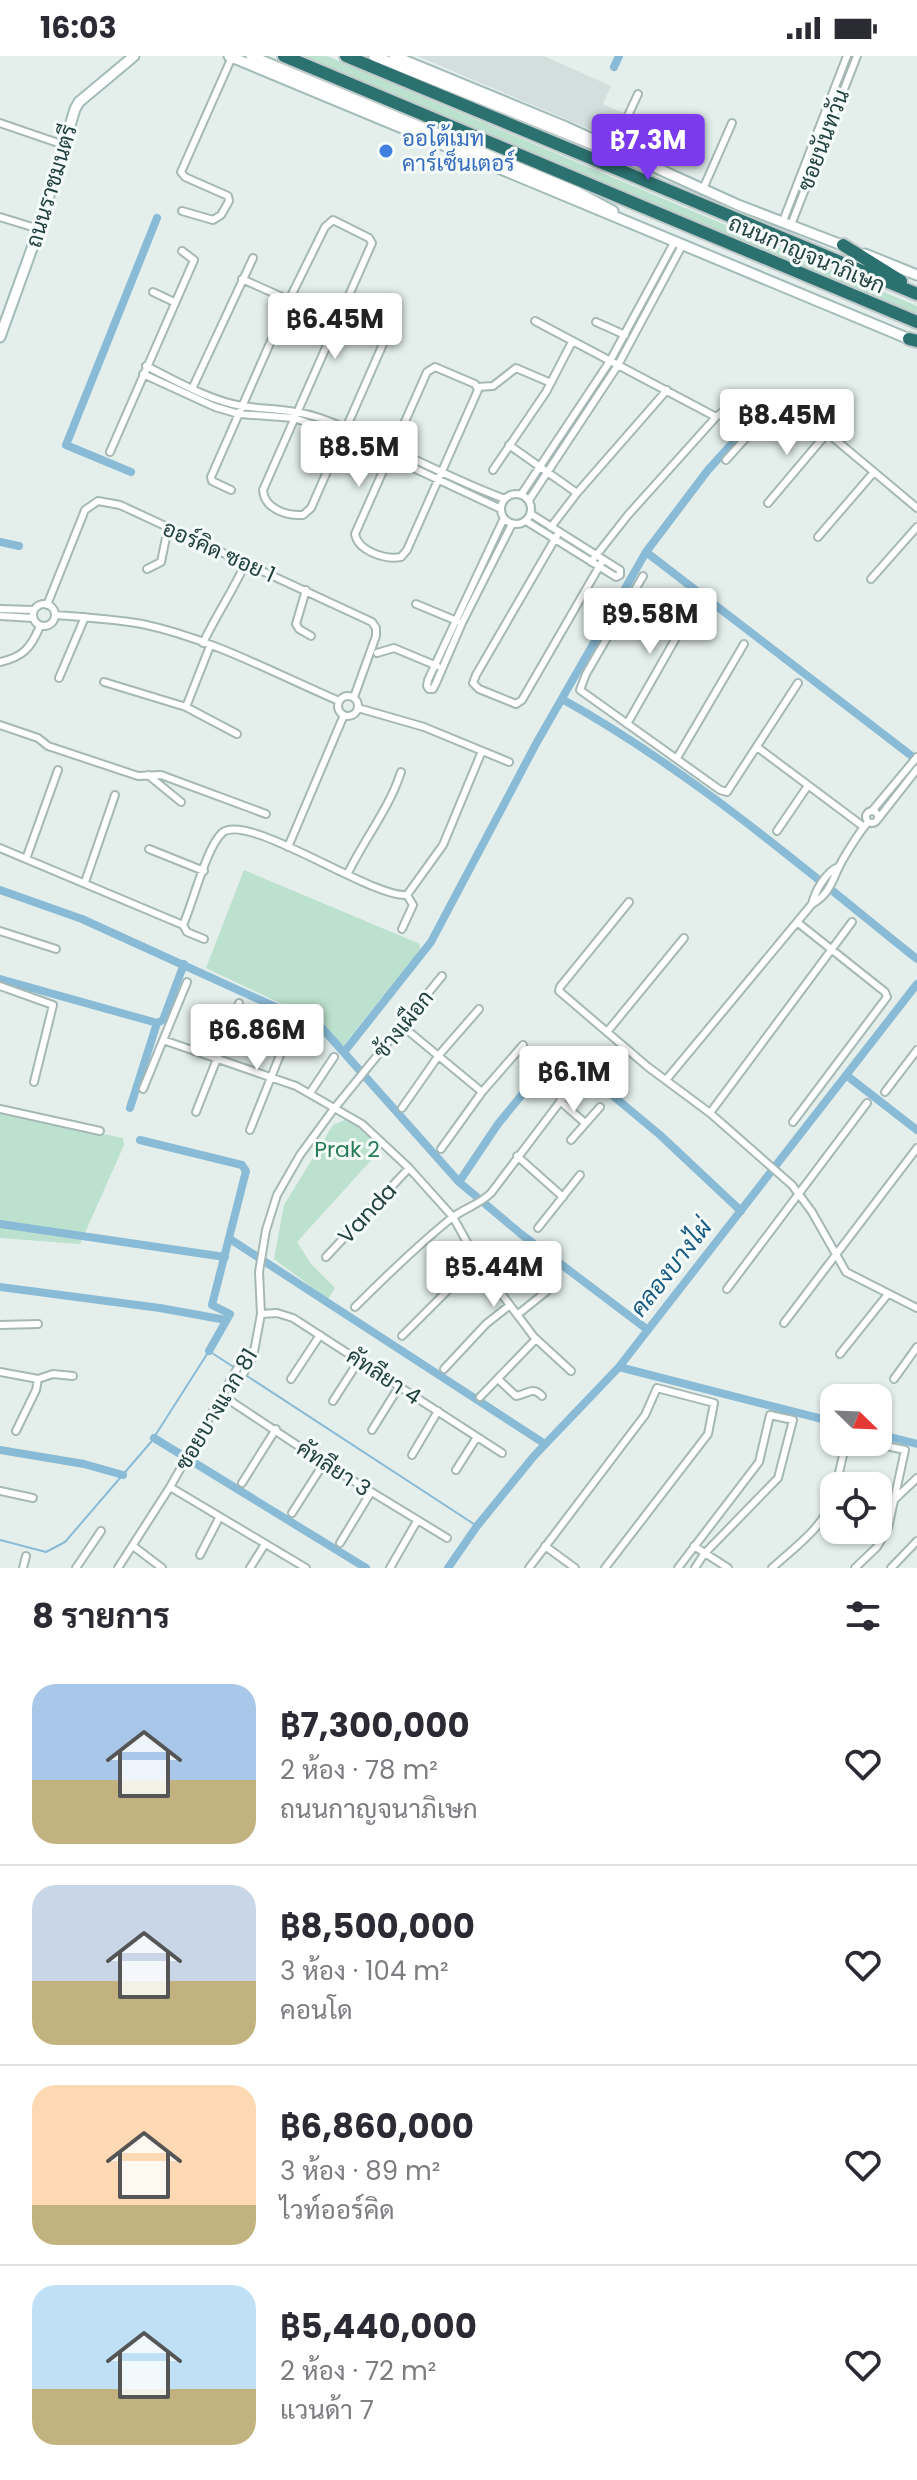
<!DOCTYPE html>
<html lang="th">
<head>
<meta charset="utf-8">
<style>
	body { margin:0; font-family:Poppins,Sarabun,sans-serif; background:#f7f7f7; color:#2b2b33; height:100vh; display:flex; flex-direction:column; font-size:30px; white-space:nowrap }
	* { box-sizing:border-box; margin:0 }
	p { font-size:26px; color:#7c7c81 }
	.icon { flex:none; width:44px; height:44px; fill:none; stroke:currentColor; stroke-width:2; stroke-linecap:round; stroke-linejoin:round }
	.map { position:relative; height:1512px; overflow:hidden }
	.panel { display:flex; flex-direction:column; background:#fff; flex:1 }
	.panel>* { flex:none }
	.needle { width:52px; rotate:113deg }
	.buttons { position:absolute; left:820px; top:1328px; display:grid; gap:16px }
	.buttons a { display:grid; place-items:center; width:72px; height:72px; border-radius:16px; background:#fff; box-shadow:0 2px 6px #0004; font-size:40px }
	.price { position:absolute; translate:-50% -68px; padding:0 18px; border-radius:8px; background:#fff; color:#222; font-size:26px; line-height:52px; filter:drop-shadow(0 2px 4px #0008) }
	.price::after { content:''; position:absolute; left:50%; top:48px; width:24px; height:18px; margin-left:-12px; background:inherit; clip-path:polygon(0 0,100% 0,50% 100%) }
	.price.on { background:#7c3aed; color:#fff }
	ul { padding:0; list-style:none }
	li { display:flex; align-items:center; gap:24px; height:200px; padding:0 32px }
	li+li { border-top:2px solid #e1e1e2 }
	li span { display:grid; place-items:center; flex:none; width:224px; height:160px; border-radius:24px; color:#555 }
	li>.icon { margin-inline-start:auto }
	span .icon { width:96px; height:96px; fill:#fffc; stroke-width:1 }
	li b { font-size:34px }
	h2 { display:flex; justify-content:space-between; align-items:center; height:96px; padding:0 32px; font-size:34px }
	.status { display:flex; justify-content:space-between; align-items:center; height:56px; padding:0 40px; background:#fff; direction:ltr }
	.status svg { height:22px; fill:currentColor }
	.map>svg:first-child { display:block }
	.built { fill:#d2dfdc }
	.green { fill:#bce1ce }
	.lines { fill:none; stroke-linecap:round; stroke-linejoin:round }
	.stream { stroke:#89bbd7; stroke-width:2 }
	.canal { stroke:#89bbd7; stroke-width:8 }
	.street-casing { stroke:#a6b8b5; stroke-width:10 }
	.secondary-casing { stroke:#a2bbb8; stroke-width:13 }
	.highway-casing { stroke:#c1caca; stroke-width:16 }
	.street { stroke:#fff; stroke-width:6 }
	.secondary { stroke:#fff; stroke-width:9 }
	.highway { stroke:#2b7170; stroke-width:12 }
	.shop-dot { fill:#3f7fe0; stroke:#f5fbf9; stroke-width:3 }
	.labels { text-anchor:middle; stroke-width:6; stroke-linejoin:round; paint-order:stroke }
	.shop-label { font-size:22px; fill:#366cbe; stroke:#f5fbf9; text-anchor:start }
	.street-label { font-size:22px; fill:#224240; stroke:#f5fbf9 }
	.park-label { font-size:22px; fill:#297c5a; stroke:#f5fbf9 }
	.water-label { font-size:24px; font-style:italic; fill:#175b83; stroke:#f5fbf9 }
</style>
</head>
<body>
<div class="status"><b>16:03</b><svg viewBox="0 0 49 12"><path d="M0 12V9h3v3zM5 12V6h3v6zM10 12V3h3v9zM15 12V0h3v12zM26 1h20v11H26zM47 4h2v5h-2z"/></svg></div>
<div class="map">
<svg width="917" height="1512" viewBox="0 0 917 1512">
	<rect width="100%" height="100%" fill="#e4efec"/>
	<path class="built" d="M417 0H544L611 30 603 48 625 58 613 83Z"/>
	<path class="green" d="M302 0H327L371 19 917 250V260Z
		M244 814 420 888V894L342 991 320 966 206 912Z
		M0 1057 123 1082 124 1089 80 1188 0 1182Z
		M347 1063 366 1071 384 1090 297 1186 311 1208 335 1232 328 1243 274 1203 284 1149 333 1069Z"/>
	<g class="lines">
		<path class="stream" d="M247 1320 477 1470
			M0 1484 46 1496 65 1486 151 1386 209 1295 235 1312"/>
		<path class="canal" d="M614 11 619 0
			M131 416 66 389 157 162
			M0 486 19 490
			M646 496 917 704
			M562 643C690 714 802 811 917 903
			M0 834 82 863 322 972 459 1126 521 1178 648 1274
			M0 923 157 967 163 964 184 908
			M344 996 431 886 537 686 646 496 708 414 769 347
			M846 1019 917 1074
			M130 1052 157 967
			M140 1084 242 1109 246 1115 212 1249 230 1258 209 1295
			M459 1126 498 1068 556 997 564 999 660 1079 741 1155
			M0 1168 225 1201
			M230 1183 545 1388
			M0 1231 160 1252 226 1264
			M619 1311 834 1366
			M878 1378 917 1388
			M154 1382 366 1512
			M0 1394 84 1408 123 1419
			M448 1512 477 1470 534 1400 619 1311 917 928"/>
		<g class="street-casing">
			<path id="street" d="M0 67 64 89
				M613 92 638 38
				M703 133 732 67
				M182 155 213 164 221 159 229 145 228 140 185 121 181 116 232 1
				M0 161 39 173
				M783 165 847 0
				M791 169 857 0
				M242 223 289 244
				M153 236 174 246
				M535 265 716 361 628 459 591 506
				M596 266 625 279
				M146 310C177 325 208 344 242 350 269 354 294 353 320 362 384 385 442 420 505 443
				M435 311 475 328 478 334 407 494 401 501C385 504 358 495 355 478L427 316Z
				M143 318 215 351 239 358 294 362 343 379 501 453
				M477 331 493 330 516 312 551 327
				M192 333 253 202
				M716 361 729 351
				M509 389 577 437 667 334
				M110 396 194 204 182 195
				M726 404 779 345 787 343 917 452
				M493 414 546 336 572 286
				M231 434 212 425 211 421 289 244 325 171 333 164 369 182 372 187 263 434C264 453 287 460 303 459L311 452 383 288 381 284 336 265
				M501 453a15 15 0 1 1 30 0a15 15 0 1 1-30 0Z
				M521 439 610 305 675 185
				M529 444 618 309 683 188
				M768 447 828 376
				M504 462 428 624 427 630 429 633H433L436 627 462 567 512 468
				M526 465 616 521 620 519V514L531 458
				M551 471 577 437
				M559 476 476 619 473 627 479 633 516 648 522 644 603 504
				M818 481 874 416
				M147 513 161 506 168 472
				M643 520 586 618 580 634 720 734 727 736 729 733 798 627
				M871 523 917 471
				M306 534 296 568 299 573 311 580
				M33 559a11 11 0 1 1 22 0a11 11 0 1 1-22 0Z
				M416 548 457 565
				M47 549 85 454 98 445 120 449 372 566 376 572V580L354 641
				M0 553 34 554
				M55 559C84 561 113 563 142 568 210 582 276 618 339 645
				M0 560 33 562
				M203 587C216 559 233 535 245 508
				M377 597 394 592 437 610
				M0 606C23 601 31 592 40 570
				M59 622 85 561
				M104 626 186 651 237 678
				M338 650a10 10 0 1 1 20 0a10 10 0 1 1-20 0Z
				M186 651 210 590
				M358 652 424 671 509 706
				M627 668 697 545
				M0 669 38 682 48 690 138 720 161 719 266 758
				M757 691 864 771
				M677 702 744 588
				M148 719 181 746
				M872 755 917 701
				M866 761a6 6 0 1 1 12 0a6 6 0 1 1-12 0Z
				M878 763 917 713
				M777 775 807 731
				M288 791 344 659
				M0 792 183 869
				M149 793 204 815
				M26 803 58 714
				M348 817C365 782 389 753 401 716
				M85 826 115 739
				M629 846 560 931 559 935 648 1011 710 1057 792 1129 812 1156 846 1216 917 1252
				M812 848C815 835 826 816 838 811
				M183 869C193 847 206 792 222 777 247 755 371 842 407 839L443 789 482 695
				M183 869 187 876 204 883
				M402 873 413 849 407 839
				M0 875 56 893
				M0 930 53 949 34 1026
				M401 969 482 1036
				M607 976 684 882
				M163 984 296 1030 362 1068 409 1112 453 1161 479 1208 534 1281 571 1315
				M666 1024 812 848C831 838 833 821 842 805 850 791 858 778 868 766
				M143 1033 187 926
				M885 1036 917 994
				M310 1037 334 1001
				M560 1045 585 1067
				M402 1052 439 999 479 953
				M0 1053 100 1075
				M196 1056 239 947
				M710 1057 852 866
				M793 1066 887 941 885 936 797 866
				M250 1074 292 969
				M571 1084 600 1051
				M441 1093 482 1036 523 989
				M517 1100 563 1141
				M538 1172 580 1119
				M326 1201 409 1112
				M485 1216 519 1191
				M727 1233 867 1047
				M355 1251C385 1221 416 1191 449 1164 462 1153 479 1149 491 1137L578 1022
				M261 1258 277 1257 293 1262 502 1397
				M517 1259 547 1235
				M784 1267 917 1092
				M0 1269 38 1268
				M402 1280 454 1228 481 1210
				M840 1298 888 1238
				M444 1313 486 1268 510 1249
				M0 1316 38 1323 36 1334 16 1375
				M38 1323 53 1318 73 1320
				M291 1323 320 1279
				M498 1323 516 1340C527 1339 532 1329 542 1340
				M894 1323 917 1291
				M229 1332 238 1327 253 1301 261 1258 259 1216 266 1174 277 1139 300 1099 333 1054 442 920
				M223 1340 324 1407 447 1482
				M480 1341 536 1283
				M333 1345 360 1303
				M372 1374 400 1329
				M412 1399 438 1355
				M456 1414 477 1381
				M242 1427 276 1373
				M836 1430 846 1386
				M170 1431 306 1512
				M0 1435 33 1442
				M894 1444 917 1422
				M292 1457 324 1407
				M340 1487 371 1436
				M133 1490 162 1512
				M545 1490 575 1512
				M694 1490 728 1512
				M200 1499 219 1462
				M23 1512 26 1500
				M76 1512 101 1475
				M118 1512 170 1431 246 1297 253 1295
				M250 1512 265 1488
				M390 1512 417 1465
				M529 1512 645 1359 657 1332 714 1347 708 1378 605 1512
				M678 1512 759 1406 770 1359 793 1364 778 1422 704 1498 695 1512
				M772 1512C796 1490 826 1470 834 1438
				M855 1512 877 1491 888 1472 905 1394 868 1386
				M891 1512 917 1485"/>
		</g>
		<g class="secondary-casing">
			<path id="secondary" d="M229 0 914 285
				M251 0 577 136 613 155
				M374 0 594 89
				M394 0 566 71 738 149 847 191
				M865 198 917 219
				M0 281 39 173 75 53 79 46 134 0"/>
		</g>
		<g class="highway-casing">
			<path id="highway" d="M284 0 917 266
				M346 0 917 238
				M843 189 901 225
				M909 283 917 285"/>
		</g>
		<use href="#street" class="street"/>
		<use href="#secondary" class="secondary"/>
		<use href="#highway" class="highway"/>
	</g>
	<circle class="shop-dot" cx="386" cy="95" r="8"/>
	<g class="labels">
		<g class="shop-label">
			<text x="402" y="90">ออโต้เมท<tspan x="402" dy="25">คาร์เซ็นเตอร์</tspan></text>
		</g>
		<g class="street-label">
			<text transform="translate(823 84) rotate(-69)" y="8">ซอยนันทวัน</text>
			<text transform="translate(51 130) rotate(-73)" y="8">ถนนราชมนตรี</text>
			<text transform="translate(807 198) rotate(23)" y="8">ถนนกาญจนาภิเษก</text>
			<text transform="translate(219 495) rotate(24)" y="8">ออร์คิด ซอย 1</text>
			<text transform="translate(403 968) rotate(-51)" y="8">ช้างเผือก</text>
			<text transform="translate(367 1157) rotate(-47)" y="8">Vanda</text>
			<text transform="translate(384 1320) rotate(33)" y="8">คัทลียา 4</text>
			<text transform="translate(216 1353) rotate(-59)" y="8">ซอยบางแวก 81</text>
			<text transform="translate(334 1412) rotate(33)" y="8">คัทลียา 3</text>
		</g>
		<g class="park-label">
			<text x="347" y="1101">Prak 2</text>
		</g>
		<g class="water-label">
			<text transform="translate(671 1212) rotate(-52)" y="8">คลองบางไผ่</text>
		</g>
	</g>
</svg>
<div class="buttons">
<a><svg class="needle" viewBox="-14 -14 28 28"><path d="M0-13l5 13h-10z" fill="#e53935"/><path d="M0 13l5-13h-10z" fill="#7c7c81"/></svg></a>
<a><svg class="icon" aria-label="locate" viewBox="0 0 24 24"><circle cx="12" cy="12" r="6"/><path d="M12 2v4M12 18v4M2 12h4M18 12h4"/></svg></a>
</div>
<b class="price on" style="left:648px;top:126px">฿7.3M</b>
<b class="price" style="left:335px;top:305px">฿6.45M</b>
<b class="price" style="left:787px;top:401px">฿8.45M</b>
<b class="price" style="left:359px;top:433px">฿8.5M</b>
<b class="price" style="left:650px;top:600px">฿9.58M</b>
<b class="price" style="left:257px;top:1016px">฿6.86M</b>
<b class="price" style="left:574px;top:1058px">฿6.1M</b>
<b class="price" style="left:494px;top:1253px">฿5.44M</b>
</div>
<section class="panel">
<h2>8 รายการ<svg class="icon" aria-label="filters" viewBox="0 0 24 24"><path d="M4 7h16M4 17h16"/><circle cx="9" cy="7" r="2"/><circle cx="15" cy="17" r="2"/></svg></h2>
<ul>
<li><span style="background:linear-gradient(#a9c7e8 60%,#c2b280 0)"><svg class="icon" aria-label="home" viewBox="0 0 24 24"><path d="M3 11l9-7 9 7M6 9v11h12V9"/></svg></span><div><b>฿7,300,000</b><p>2 ห้อง · 78 m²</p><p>ถนนกาญจนาภิเษก</p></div><svg class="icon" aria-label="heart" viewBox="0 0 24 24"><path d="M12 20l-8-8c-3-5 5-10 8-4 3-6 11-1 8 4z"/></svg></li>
<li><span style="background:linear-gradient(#c9d6e8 60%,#c2b280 0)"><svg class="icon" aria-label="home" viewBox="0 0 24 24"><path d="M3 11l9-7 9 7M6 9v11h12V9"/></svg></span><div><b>฿8,500,000</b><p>3 ห้อง · 104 m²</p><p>คอนโด</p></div><svg class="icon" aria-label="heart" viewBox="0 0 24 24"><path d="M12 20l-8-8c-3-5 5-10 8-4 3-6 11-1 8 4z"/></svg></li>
<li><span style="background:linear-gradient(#ffd9b3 75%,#c2b280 0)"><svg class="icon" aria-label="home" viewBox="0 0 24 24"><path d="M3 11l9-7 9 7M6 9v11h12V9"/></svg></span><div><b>฿6,860,000</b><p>3 ห้อง · 89 m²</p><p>ไวท์ออร์คิด</p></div><svg class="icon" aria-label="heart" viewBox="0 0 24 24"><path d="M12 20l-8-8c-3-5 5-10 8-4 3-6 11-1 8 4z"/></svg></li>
<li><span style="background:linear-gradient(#bfe0f5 65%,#c2b280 0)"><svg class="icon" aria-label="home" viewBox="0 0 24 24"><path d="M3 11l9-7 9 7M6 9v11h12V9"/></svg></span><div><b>฿5,440,000</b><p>2 ห้อง · 72 m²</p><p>แวนด้า 7</p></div><svg class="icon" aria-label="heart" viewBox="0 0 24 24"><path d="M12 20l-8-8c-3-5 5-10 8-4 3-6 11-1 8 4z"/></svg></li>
</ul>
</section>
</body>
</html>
